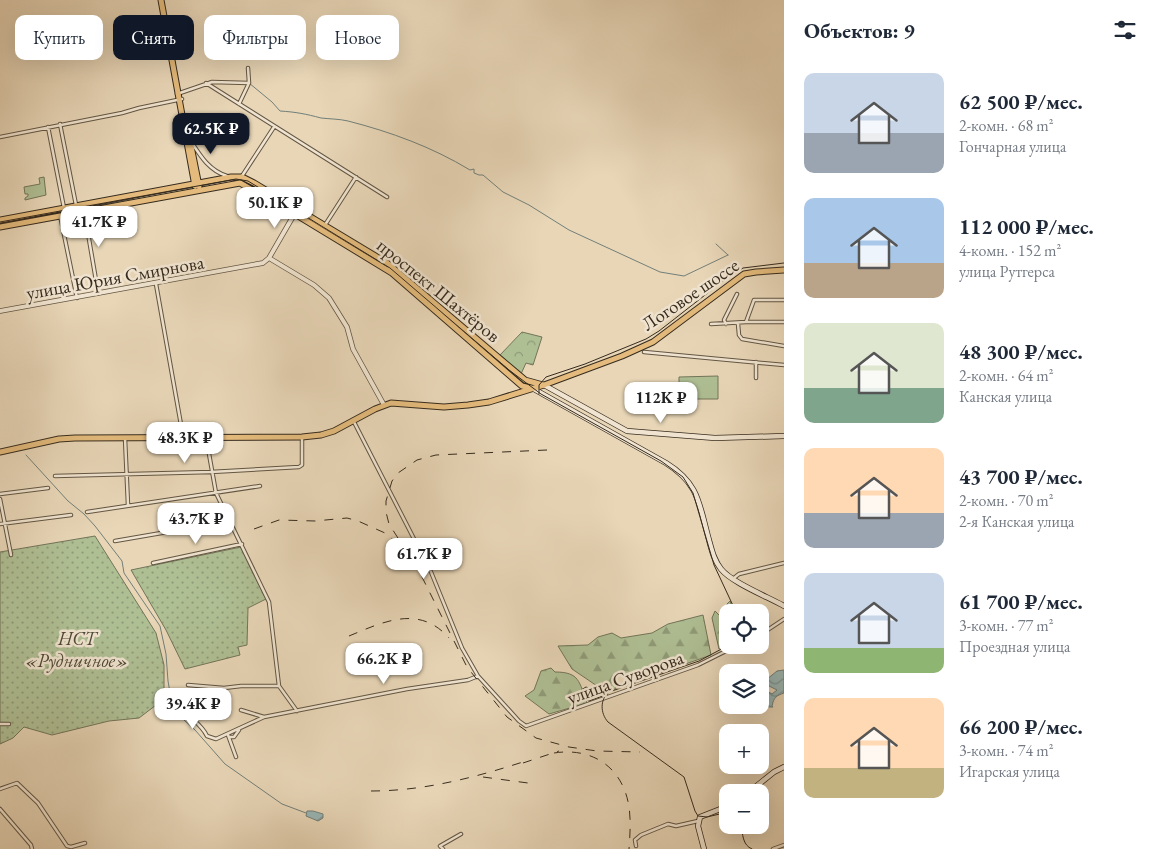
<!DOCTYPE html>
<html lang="ru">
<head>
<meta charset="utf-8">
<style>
	body { margin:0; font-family:"EB Garamond",serif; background:#f2f2f3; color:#1f2937; height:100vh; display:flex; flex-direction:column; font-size:19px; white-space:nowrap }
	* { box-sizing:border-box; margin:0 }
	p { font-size:16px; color:#747a83 }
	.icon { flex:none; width:28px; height:28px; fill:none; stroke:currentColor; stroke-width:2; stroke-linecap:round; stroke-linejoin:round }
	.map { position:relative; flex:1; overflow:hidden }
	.sheet { display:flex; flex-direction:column; background:#fff; width:375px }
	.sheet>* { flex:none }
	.guide { position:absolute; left:15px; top:15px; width:475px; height:45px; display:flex; gap:10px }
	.buttons { position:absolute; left:719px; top:604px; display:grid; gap:10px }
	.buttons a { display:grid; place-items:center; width:50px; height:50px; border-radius:10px; background:#fff; box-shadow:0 5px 20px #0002; font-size:25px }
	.price { position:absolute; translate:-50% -42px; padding:0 11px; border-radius:10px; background:#fff; color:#222; font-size:16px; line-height:32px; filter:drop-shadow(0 1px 2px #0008) }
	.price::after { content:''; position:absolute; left:50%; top:30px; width:15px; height:11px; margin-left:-8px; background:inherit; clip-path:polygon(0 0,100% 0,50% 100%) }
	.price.current { background:#111827; color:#fff }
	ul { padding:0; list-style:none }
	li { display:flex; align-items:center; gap:15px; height:125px; padding:0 20px }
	li span { display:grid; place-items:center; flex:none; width:140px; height:100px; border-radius:10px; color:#555 }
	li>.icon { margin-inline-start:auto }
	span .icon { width:60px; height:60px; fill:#fffc; stroke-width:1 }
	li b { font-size:21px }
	h2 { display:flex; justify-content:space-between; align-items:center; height:60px; padding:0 20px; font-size:21px }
	.chip { padding:0 18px; border-radius:10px; background:#fff; box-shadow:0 5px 20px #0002; font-size:18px; line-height:45px }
	.chip.current { background:#111827; color:#fff }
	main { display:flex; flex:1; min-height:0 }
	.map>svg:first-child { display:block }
	.grass { fill:#afbf94; stroke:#727559 }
	.forest { fill:url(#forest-firs); stroke:#727559 }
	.park { fill:url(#park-crowns); stroke:#727559 }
	.garden { fill:url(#garden-dots); stroke:#727559 }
	.water { fill:url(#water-waves); stroke:#717f79 }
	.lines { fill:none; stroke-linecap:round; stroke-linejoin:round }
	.stream { stroke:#717f79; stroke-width:1 }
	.minor-casing { stroke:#625644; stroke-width:4.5 }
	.tertiary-casing { stroke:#625644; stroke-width:5.5 }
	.secondary-casing { stroke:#362b1e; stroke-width:6 }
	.primary-casing { stroke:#362b1e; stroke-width:7 }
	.minor { stroke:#f0e4d0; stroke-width:2.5 }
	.tertiary { stroke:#f0e4d0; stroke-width:4 }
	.secondary { stroke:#f0e4d0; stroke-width:4.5 }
	.primary { stroke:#e4bb7c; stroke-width:5 }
	.tram { stroke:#362b1e; stroke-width:1 }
	.rail { stroke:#362b1e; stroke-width:1; stroke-dasharray:9 9; stroke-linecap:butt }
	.labels { text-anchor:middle; stroke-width:5; stroke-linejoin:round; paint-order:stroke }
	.street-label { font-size:19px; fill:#362b1e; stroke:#f0e4d0 }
	.park-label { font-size:19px; font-style:italic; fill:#4e4936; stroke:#f0e4d0 }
</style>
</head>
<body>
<main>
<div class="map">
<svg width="784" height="849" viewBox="0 0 784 849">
	<defs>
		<pattern id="forest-firs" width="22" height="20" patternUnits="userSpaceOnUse" patternTransform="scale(1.25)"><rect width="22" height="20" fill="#afbf94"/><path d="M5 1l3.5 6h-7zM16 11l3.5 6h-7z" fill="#8f9b78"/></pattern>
		<pattern id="park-crowns" width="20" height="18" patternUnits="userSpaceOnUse" patternTransform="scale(1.25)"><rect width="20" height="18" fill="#afbf94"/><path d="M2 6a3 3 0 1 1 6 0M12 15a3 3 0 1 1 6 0" fill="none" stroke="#8f9b78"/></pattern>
		<pattern id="garden-dots" width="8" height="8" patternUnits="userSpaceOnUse" patternTransform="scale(1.25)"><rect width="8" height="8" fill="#afbf94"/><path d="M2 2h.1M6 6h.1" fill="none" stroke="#8f9b78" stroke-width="1.8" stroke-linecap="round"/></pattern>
		<pattern id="water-waves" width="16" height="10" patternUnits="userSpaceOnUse" patternTransform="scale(1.25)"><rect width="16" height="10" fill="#99b7b6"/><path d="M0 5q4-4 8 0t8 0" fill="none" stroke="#7e9593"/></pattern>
	</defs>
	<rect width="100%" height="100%" fill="#e8d6b7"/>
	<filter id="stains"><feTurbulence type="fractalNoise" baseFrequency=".004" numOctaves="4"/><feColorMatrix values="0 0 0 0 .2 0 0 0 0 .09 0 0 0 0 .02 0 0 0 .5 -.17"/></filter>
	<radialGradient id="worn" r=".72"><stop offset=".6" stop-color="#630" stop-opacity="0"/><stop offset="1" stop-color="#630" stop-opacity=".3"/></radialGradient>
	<path class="grass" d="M44 177 46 195 25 200V198L28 196V194H25L24 187 40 184 39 178Z
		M718 376V399H679V377Z"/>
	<path class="forest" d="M730 601 734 612H728V645H729L719 649 712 618 715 611 721 617 726 615 727 604Z
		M703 615 711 655 632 683C628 674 620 666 612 676L616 689 603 690 572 669 558 646 588 645 598 637 612 633 621 638 652 633 668 624Z
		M551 668 555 672C580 672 579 682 587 703L549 714 525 696 534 690 541 671Z"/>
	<path class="park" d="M522 332 542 337 533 365 526 363 521 374 500 355Z"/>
	<path class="garden" d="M95 536 156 633 164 665V699L139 718 109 721 52 735 24 727 13 738 0 744V552Z
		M241 547 266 599 248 608 247 645 238 647 240 655 185 669 166 630 131 570Z"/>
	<path class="water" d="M784 670V693C776 696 774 697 772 706L773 707H763L760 705V687L772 694 777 690 769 686 766 680 777 671Z
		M307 811H313L323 814V818L318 821 306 816Z"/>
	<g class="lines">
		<path class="stream" d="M249 83 272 102 280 111C296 112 306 114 321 118 330 119 340 119 348 121 391 132 432 147 470 170L474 169V173L479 175H483L503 192 529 205 569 230 660 272 684 276 728 255
			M716 244 728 255
			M26 455 68 501 84 514 95 526 122 561 124 573 160 626 166 654 168 681 173 710 195 730 225 764 282 804 306 813"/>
		<g class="minor-casing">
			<path id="minor" d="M206 83 387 197
				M177 94 212 82 249 83 248 68
				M239 104 249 83
				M60 124 76 205
				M48 127 64 208
				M0 137 122 113 139 108 182 99
				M192 143C201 157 210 171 227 176
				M242 176 274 127
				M83 204 98 292
				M60 215 77 298
				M325 225 356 177
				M156 284 183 436
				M746 322H784
				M711 324 746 322 754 300H784
				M726 324 724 320 737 294
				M738 324 739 335 742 339 784 346
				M644 352 784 365
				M756 378V362
				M354 422 431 572 462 648 478 676 519 721 526 726 698 665 738 645
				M206 437 216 493 269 602 279 686 297 711
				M125 438 128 505
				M55 476 211 472 299 467 302 465V438
				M0 494 48 488
				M0 499 11 555
				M87 512 260 486
				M0 524 71 515
				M115 541 231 521
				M153 563 242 544
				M734 578 739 574 784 563
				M760 635 784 619
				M188 685 224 688 241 686H279
				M182 705C186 718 200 721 207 736L216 739 264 717 407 689 468 680 478 676
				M241 710 264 717
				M0 724H9
				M228 735 236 757
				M229 737H234L239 730
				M0 789 17 783 38 803 67 846 71 847 85 843
				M0 809 31 845 32 849
				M636 846 635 840 641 835 668 824 676 826 698 821
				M443 849 440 846 461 834
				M773 849 784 845"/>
		</g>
		<g class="tertiary-casing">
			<path id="tertiary" d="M269 258 314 285 329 298 347 327 353 349 384 405
				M0 311 263 263 269 258 295 213"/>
		</g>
		<g class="secondary-casing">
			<path id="secondary" d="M544 385 627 431 715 438 784 436
				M532 388 666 463C700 484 699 505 709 540 712 551 714 560 721 569 731 582 768 597 784 606
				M749 792 774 772 784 767
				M704 849 698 826 700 817 728 806"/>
		</g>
		<g class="primary-casing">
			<path id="primary" d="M161 0 195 186
				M189 136 199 186
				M0 220 231 177H242L254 183 387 263 525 380 543 385
				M0 227 240 183 295 214 392 273 522 386 531 388
				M0 452 59 439 75 438 302 437 321 435 334 431 375 409 391 403 444 407 468 405 489 402 544 385 622 356 653 342 744 274 756 272 784 270"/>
		</g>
		<use href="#minor" class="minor"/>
		<use href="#tertiary" class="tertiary"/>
		<use href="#secondary" class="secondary"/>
		<use href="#primary" class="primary"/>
		<path class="tram" d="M0 222 236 179 248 181 390 268 509 370 541 394 661 461 683 477 693 493 714 565 736 612
			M539 394V385L546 377 585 364 646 339 659 331 723 281 743 268 784 263
			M608 694 589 701 581 698V690L586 687 600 692H609
			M728 812 707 817 698 816 695 811 684 777 608 722C600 713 600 699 609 692L699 661 729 645
			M741 825C743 834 742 845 752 849"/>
		<path class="rail" d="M547 450 436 455 417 460 398 473 392 481 386 501V512L389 524 419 571 467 667 507 717 536 738 569 747 597 751 640 752
			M254 529 279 520 315 521 347 518 358 521 385 533 397 543
			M349 636C383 622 419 604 449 638
			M554 753C592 747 623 767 629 807 631 820 630 836 629 849
			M523 763 559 751
			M483 777 528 783
			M371 791C425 791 477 777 529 760"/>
	</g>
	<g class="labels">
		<g class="street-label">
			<text transform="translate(115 277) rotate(-10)" y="7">улица Юрия Смирнова</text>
			<text transform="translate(439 290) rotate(39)" y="7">проспект Шахтёров</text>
			<text transform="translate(690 294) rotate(-34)" y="7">Логовое шоссе</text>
			<text transform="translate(625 677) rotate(-20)" y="7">улица Суворова</text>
		</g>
		<g class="park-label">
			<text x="77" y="645">НСТ<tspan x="77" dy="22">«Рудничное»</tspan></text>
		</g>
	</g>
	<rect width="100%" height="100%" filter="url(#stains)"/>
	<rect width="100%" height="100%" fill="url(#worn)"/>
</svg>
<div class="buttons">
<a><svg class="icon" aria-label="locate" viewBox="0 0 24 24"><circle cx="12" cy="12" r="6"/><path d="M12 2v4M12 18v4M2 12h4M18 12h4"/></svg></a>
<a><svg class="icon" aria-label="layers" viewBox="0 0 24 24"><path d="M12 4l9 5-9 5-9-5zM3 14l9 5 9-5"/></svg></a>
<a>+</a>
<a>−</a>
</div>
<b class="price current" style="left:211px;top:155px">62.5K ₽</b>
<b class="price" style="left:275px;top:229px">50.1K ₽</b>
<b class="price" style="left:99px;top:248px">41.7K ₽</b>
<b class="price" style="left:661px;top:424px">112K ₽</b>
<b class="price" style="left:185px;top:464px">48.3K ₽</b>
<b class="price" style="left:196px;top:545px">43.7K ₽</b>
<b class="price" style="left:424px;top:580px">61.7K ₽</b>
<b class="price" style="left:384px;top:685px">66.2K ₽</b>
<b class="price" style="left:193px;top:730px">39.4K ₽</b>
<div class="guide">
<a class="chip">Купить</a>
<a class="chip current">Снять</a>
<a class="chip">Фильтры</a>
<a class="chip">Новое</a>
</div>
</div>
<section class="sheet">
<h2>Объектов: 9<svg class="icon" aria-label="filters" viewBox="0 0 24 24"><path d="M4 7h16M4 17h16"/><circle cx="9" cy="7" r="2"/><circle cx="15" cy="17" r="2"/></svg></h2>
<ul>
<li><span style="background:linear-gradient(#c9d6e8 60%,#9aa5b1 0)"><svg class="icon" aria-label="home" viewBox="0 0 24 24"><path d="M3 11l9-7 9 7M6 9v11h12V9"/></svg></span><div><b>62 500 ₽/мес.</b><p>2-комн. · 68 m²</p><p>Гончарная улица</p></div></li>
<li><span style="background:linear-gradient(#a9c7e8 65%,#b9a48a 0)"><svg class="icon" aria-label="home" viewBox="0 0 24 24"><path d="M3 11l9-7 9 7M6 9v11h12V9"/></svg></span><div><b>112 000 ₽/мес.</b><p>4-комн. · 152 m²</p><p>улица Рутгерса</p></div></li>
<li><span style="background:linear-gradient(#dfe7d0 65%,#7fa58c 0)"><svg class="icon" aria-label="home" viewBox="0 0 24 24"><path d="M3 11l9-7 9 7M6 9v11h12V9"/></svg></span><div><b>48 300 ₽/мес.</b><p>2-комн. · 64 m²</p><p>Канская улица</p></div></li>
<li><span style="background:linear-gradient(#ffd9b3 65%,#9aa5b1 0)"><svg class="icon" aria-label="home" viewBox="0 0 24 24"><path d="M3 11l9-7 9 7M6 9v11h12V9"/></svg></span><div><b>43 700 ₽/мес.</b><p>2-комн. · 70 m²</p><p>2-я Канская улица</p></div></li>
<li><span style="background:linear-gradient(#c9d6e8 75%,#8fb573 0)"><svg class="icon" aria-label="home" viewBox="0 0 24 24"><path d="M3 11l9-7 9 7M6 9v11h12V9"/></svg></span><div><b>61 700 ₽/мес.</b><p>3-комн. · 77 m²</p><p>Проездная улица</p></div></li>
<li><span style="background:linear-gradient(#ffd9b3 70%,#c2b280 0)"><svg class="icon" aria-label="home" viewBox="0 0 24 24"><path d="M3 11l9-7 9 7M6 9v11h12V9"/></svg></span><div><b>66 200 ₽/мес.</b><p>3-комн. · 74 m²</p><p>Игарская улица</p></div></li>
</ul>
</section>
</main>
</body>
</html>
